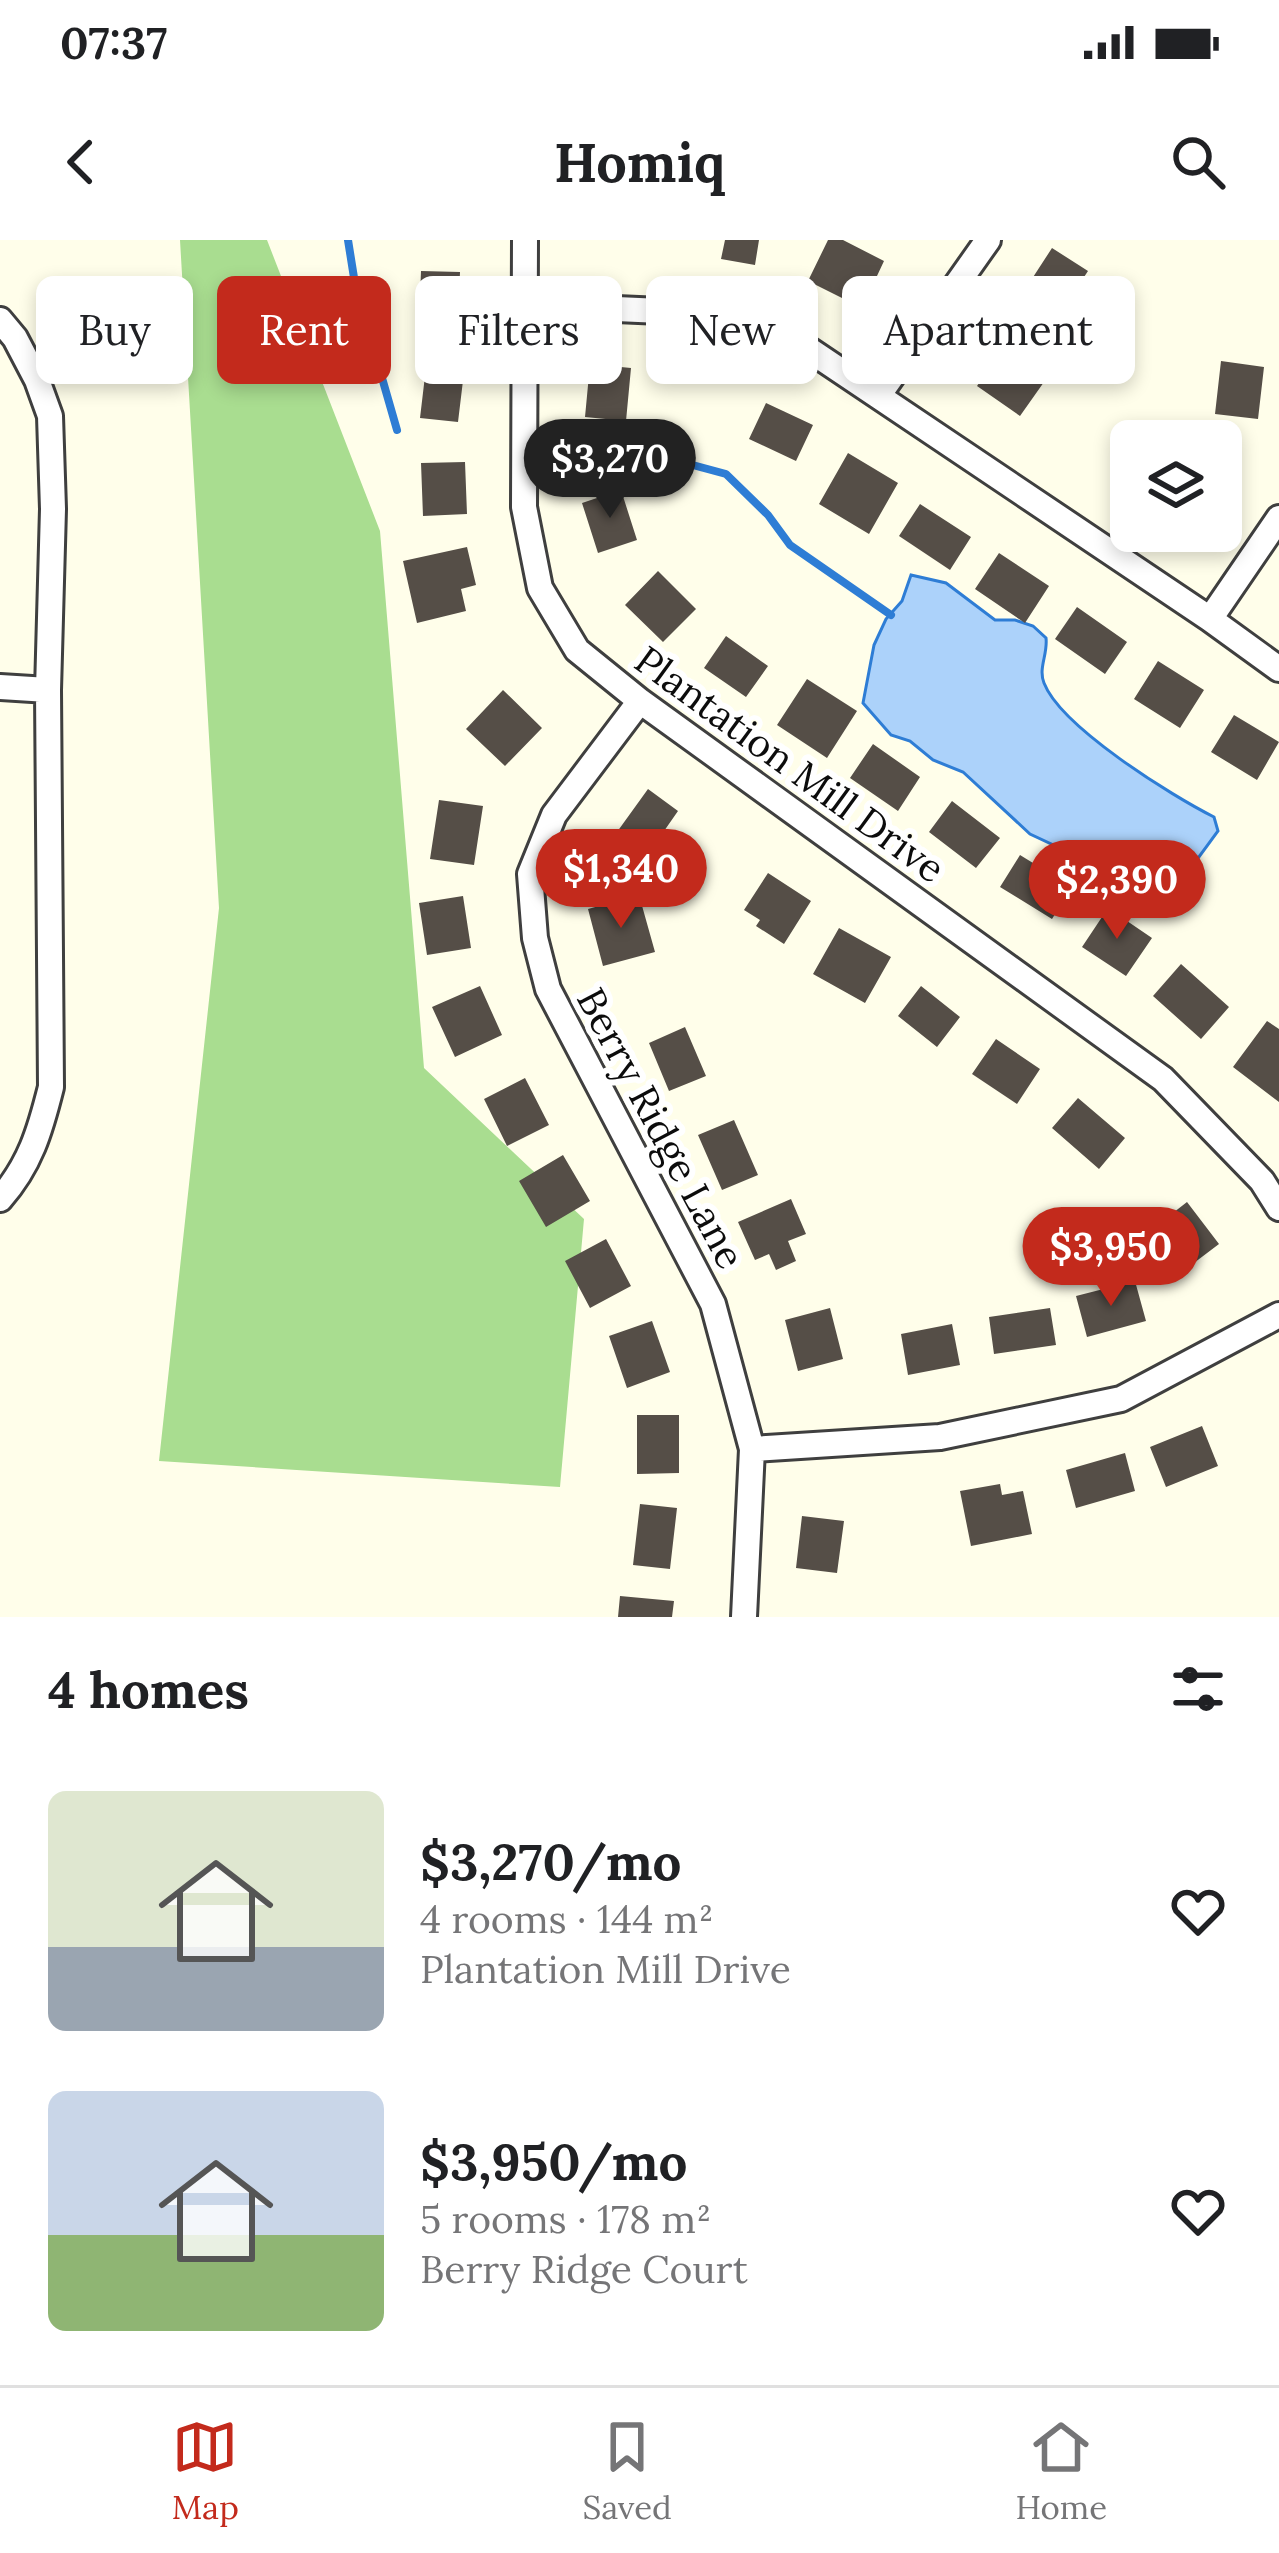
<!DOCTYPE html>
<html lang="en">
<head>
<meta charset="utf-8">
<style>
	body { margin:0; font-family:Lora,serif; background:#f2f2f2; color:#202124; height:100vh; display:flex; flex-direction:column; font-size:45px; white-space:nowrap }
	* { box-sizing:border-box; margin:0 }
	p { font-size:39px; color:#757577 }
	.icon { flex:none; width:66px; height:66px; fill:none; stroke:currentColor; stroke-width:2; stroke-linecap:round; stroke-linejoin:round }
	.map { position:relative; height:1377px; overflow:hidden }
	.sheet { display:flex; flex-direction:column; background:#fff; flex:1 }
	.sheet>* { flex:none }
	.hud { position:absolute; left:36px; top:36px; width:1209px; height:108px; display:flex; gap:24px }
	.fabs { position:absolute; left:1110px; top:180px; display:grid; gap:24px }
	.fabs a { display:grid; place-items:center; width:132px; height:132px; border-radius:18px; background:#fff; box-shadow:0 6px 18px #0003; font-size:60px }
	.price { position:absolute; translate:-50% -102px; padding:0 27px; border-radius:42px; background:#c32a1c; color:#fff; font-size:39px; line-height:78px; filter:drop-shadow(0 3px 6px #0008) }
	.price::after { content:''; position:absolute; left:50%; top:72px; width:36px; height:27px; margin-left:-18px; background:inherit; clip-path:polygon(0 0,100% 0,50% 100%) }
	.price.active { background:#222; color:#fff }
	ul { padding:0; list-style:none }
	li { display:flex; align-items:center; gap:36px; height:300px; padding:0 48px }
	li span { display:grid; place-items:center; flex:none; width:336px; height:240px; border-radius:18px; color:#555 }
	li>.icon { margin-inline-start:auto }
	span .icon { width:144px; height:144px; fill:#fffc; stroke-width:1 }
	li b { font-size:51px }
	h2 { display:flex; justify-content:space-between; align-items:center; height:144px; padding:0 48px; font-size:51px }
	.tag { padding:0 42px; border-radius:18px; background:#fff; box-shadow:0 6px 18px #0003; font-size:42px; line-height:108px }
	.tag.active { background:#c32a1c; color:#fff }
	.status { display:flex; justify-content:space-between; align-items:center; height:84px; padding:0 60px; background:#fff; direction:ltr }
	.status svg { height:33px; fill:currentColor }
	header { display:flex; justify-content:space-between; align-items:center; height:156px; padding:0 48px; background:#fff; font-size:54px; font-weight:800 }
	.tabs { display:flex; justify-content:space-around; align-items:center; height:168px; border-top:3px solid #e0e0e0; background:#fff; font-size:33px; color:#757577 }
	.tabs a { display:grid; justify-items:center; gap:6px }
	.tabs .active { color:#c32a1c }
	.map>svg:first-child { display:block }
	.forest { fill:#a9dd90 }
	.water { fill:#acd2fa; stroke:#2e7dd5; stroke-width:3 }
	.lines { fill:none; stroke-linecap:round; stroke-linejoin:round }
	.stream { stroke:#2e7dd5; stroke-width:8 }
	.building { fill:#554e47 }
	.street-casing { stroke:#3f3f3f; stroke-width:30 }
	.street { stroke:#fff; stroke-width:24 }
	.labels { text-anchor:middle; stroke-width:12; stroke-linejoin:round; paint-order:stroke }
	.street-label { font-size:39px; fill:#0c0c0c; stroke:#fff }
</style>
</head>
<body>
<div class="status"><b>07:37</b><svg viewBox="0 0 49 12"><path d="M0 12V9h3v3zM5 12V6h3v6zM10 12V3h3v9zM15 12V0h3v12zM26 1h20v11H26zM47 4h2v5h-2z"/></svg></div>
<header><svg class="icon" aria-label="back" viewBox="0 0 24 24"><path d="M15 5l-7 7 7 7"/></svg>Homiq<svg class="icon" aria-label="search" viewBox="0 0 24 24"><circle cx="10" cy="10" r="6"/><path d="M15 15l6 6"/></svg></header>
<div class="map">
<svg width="1279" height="1377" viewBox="0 0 1279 1377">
	<rect width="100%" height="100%" fill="#fffeea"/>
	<path class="forest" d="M180 0H267L380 291 424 828 584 979 560 1247 159 1221 219 668Z"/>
	<path class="water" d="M911 335 946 343 995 380H1015L1033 386 1046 398C1048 414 1038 428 1044 443 1061 487 1172 556 1214 577L1218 591 1196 621 1175 627 1156 640H1137L1105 629 1030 594 963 532 933 520 910 501 891 495 863 463 874 405 886 379 902 361Z"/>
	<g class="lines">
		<path class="stream" d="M348 0 355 44 397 190
			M626 207 726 234 768 275 790 305 891 375"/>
	</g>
	<path class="building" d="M725 0H759L755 25 721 19Z
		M828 0H843L884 21 862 68 808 41Z
		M1052 8 1088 31 1061 72 1026 48Z
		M421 31 460 32 458 85 419 84Z
		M1000 112 1044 142 1020 176 977 146Z
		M427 119 465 124 458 182 420 178Z
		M1221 121 1264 127 1258 179 1215 174Z
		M590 124 631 128 626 181 585 177Z
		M766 163 813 185 796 221 749 199Z
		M1131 207V252L1111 239Z
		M848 213 898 243 869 294 819 264Z
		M465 222 467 274 423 276 421 223Z
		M621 250 637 300 598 313 582 263Z
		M920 264 971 297 950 330 899 296Z
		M467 307 476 345 461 349 466 371 417 383 403 321Z
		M999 313 1049 346 1025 383 975 349Z
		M658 331 696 369 663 402 625 365Z
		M1077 367 1127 402 1105 434 1055 399Z
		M726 396 768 426 746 457 704 428Z
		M1158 421 1204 450 1180 488 1134 459Z
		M807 439 857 471 827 518 777 485Z
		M503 450 542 488 505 526 466 489Z
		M1234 475 1279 502 1257 540 1211 512Z
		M873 504 920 537 898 571 850 538Z
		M648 549 678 571 648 614 617 592Z
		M439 560 483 566 474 625 430 619Z
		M952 561 1000 598 976 628 929 592Z
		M1020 615 1072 647 1052 679 1000 647Z
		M768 633 811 661 784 704 756 686 760 680 744 670Z
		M639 655 655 712 603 726 588 669Z
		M463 656 471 708 427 715 419 663Z
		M1108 668 1152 698 1126 736 1082 707Z
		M839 688 891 717 865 763 813 734Z
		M1181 724 1229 767 1201 799 1153 756Z
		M480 746 502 795 455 817 432 767Z
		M921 746 960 777 937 807 898 776Z
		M1267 781 1279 789V862L1233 827Z
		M685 787 706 836 669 851 649 803Z
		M996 799 1040 829 1017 864 972 834Z
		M525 838 549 885 507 906 484 859Z
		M1078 858 1125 898 1099 929 1052 888Z
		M734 880 758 935 722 950 698 895Z
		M563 915 590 961 546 987 519 941Z
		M791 959 806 994 788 1001 796 1021 776 1030 769 1014 755 1020 738 982Z
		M1187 962 1219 1004 1178 1035 1146 994Z
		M606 999 631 1046 590 1068 565 1021Z
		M1135 1041 1146 1081 1087 1097 1076 1056Z
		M830 1068 843 1119 798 1131 785 1080Z
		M1050 1068 1056 1105 994 1114 989 1077Z
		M652 1081 670 1132 627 1148 609 1096Z
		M952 1084 960 1125 908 1135 901 1094Z
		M637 1175H679V1233L637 1234Z
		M1202 1186 1218 1226 1166 1247 1150 1207Z
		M1125 1213 1135 1251 1076 1268 1066 1230Z
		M1000 1244 1002 1255 1023 1251 1032 1294 971 1306 960 1251Z
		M640 1264 677 1268 670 1329 633 1325Z
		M802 1276 844 1281 837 1333 796 1328Z
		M620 1356 674 1361 672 1377H618Z"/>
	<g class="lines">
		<g class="street-casing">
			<path id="street" d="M525 0 524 267 540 348 577 410 640 461 1163 839 1262 941 1279 968
				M527 65 661 71 745 85 808 109 1210 379 1279 429
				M0 80 15 98 37 140 50 176 53 269 48 450 51 847C40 891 30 925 0 959
				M878 156 988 0
				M1210 379 1279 278
				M0 447 48 450
				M640 461 554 575 530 634 535 698 548 749 713 1064 752 1209 744 1377
				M752 1209 940 1197 1121 1159 1279 1075"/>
		</g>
		<use href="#street" class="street"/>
	</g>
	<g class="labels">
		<g class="street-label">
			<text transform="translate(790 524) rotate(36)" y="14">Plantation Mill Drive</text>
			<text transform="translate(661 888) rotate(62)" y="14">Berry Ridge Lane</text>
		</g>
	</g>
</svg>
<div class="fabs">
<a><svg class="icon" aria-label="layers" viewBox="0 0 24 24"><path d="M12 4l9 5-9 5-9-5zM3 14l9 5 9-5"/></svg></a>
</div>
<b class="price active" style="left:610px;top:281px">$3,270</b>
<b class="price" style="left:621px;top:691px">$1,340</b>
<b class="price" style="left:1117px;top:702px">$2,390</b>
<b class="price" style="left:1111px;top:1069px">$3,950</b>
<div class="hud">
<a class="tag">Buy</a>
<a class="tag active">Rent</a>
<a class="tag">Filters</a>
<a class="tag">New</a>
<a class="tag">Apartment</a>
</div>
</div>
<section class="sheet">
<h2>4 homes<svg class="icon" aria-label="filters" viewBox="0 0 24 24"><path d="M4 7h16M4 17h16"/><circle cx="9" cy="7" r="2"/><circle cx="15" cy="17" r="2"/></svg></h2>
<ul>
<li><span style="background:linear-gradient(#dfe7d0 65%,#9aa5b1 0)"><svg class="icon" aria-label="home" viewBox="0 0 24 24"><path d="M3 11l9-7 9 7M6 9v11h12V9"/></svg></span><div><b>$3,270/mo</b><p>4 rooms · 144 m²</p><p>Plantation Mill Drive</p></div><svg class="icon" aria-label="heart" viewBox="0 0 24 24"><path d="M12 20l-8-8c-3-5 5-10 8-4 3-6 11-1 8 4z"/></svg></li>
<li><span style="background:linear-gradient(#c9d6e8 60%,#8fb573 0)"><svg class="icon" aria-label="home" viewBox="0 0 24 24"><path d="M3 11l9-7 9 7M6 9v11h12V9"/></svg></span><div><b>$3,950/mo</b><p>5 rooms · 178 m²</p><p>Berry Ridge Court</p></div><svg class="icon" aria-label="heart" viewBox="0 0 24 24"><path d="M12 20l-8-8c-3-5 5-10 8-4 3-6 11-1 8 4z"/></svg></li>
</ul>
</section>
<nav class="tabs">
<a class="active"><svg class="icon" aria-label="map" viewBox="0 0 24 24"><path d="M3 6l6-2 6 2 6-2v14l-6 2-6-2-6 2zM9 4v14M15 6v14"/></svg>Map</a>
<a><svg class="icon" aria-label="saved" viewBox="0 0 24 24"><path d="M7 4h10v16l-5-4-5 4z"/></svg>Saved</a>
<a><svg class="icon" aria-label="home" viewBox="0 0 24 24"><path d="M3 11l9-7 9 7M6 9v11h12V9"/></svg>Home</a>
</nav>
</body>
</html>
